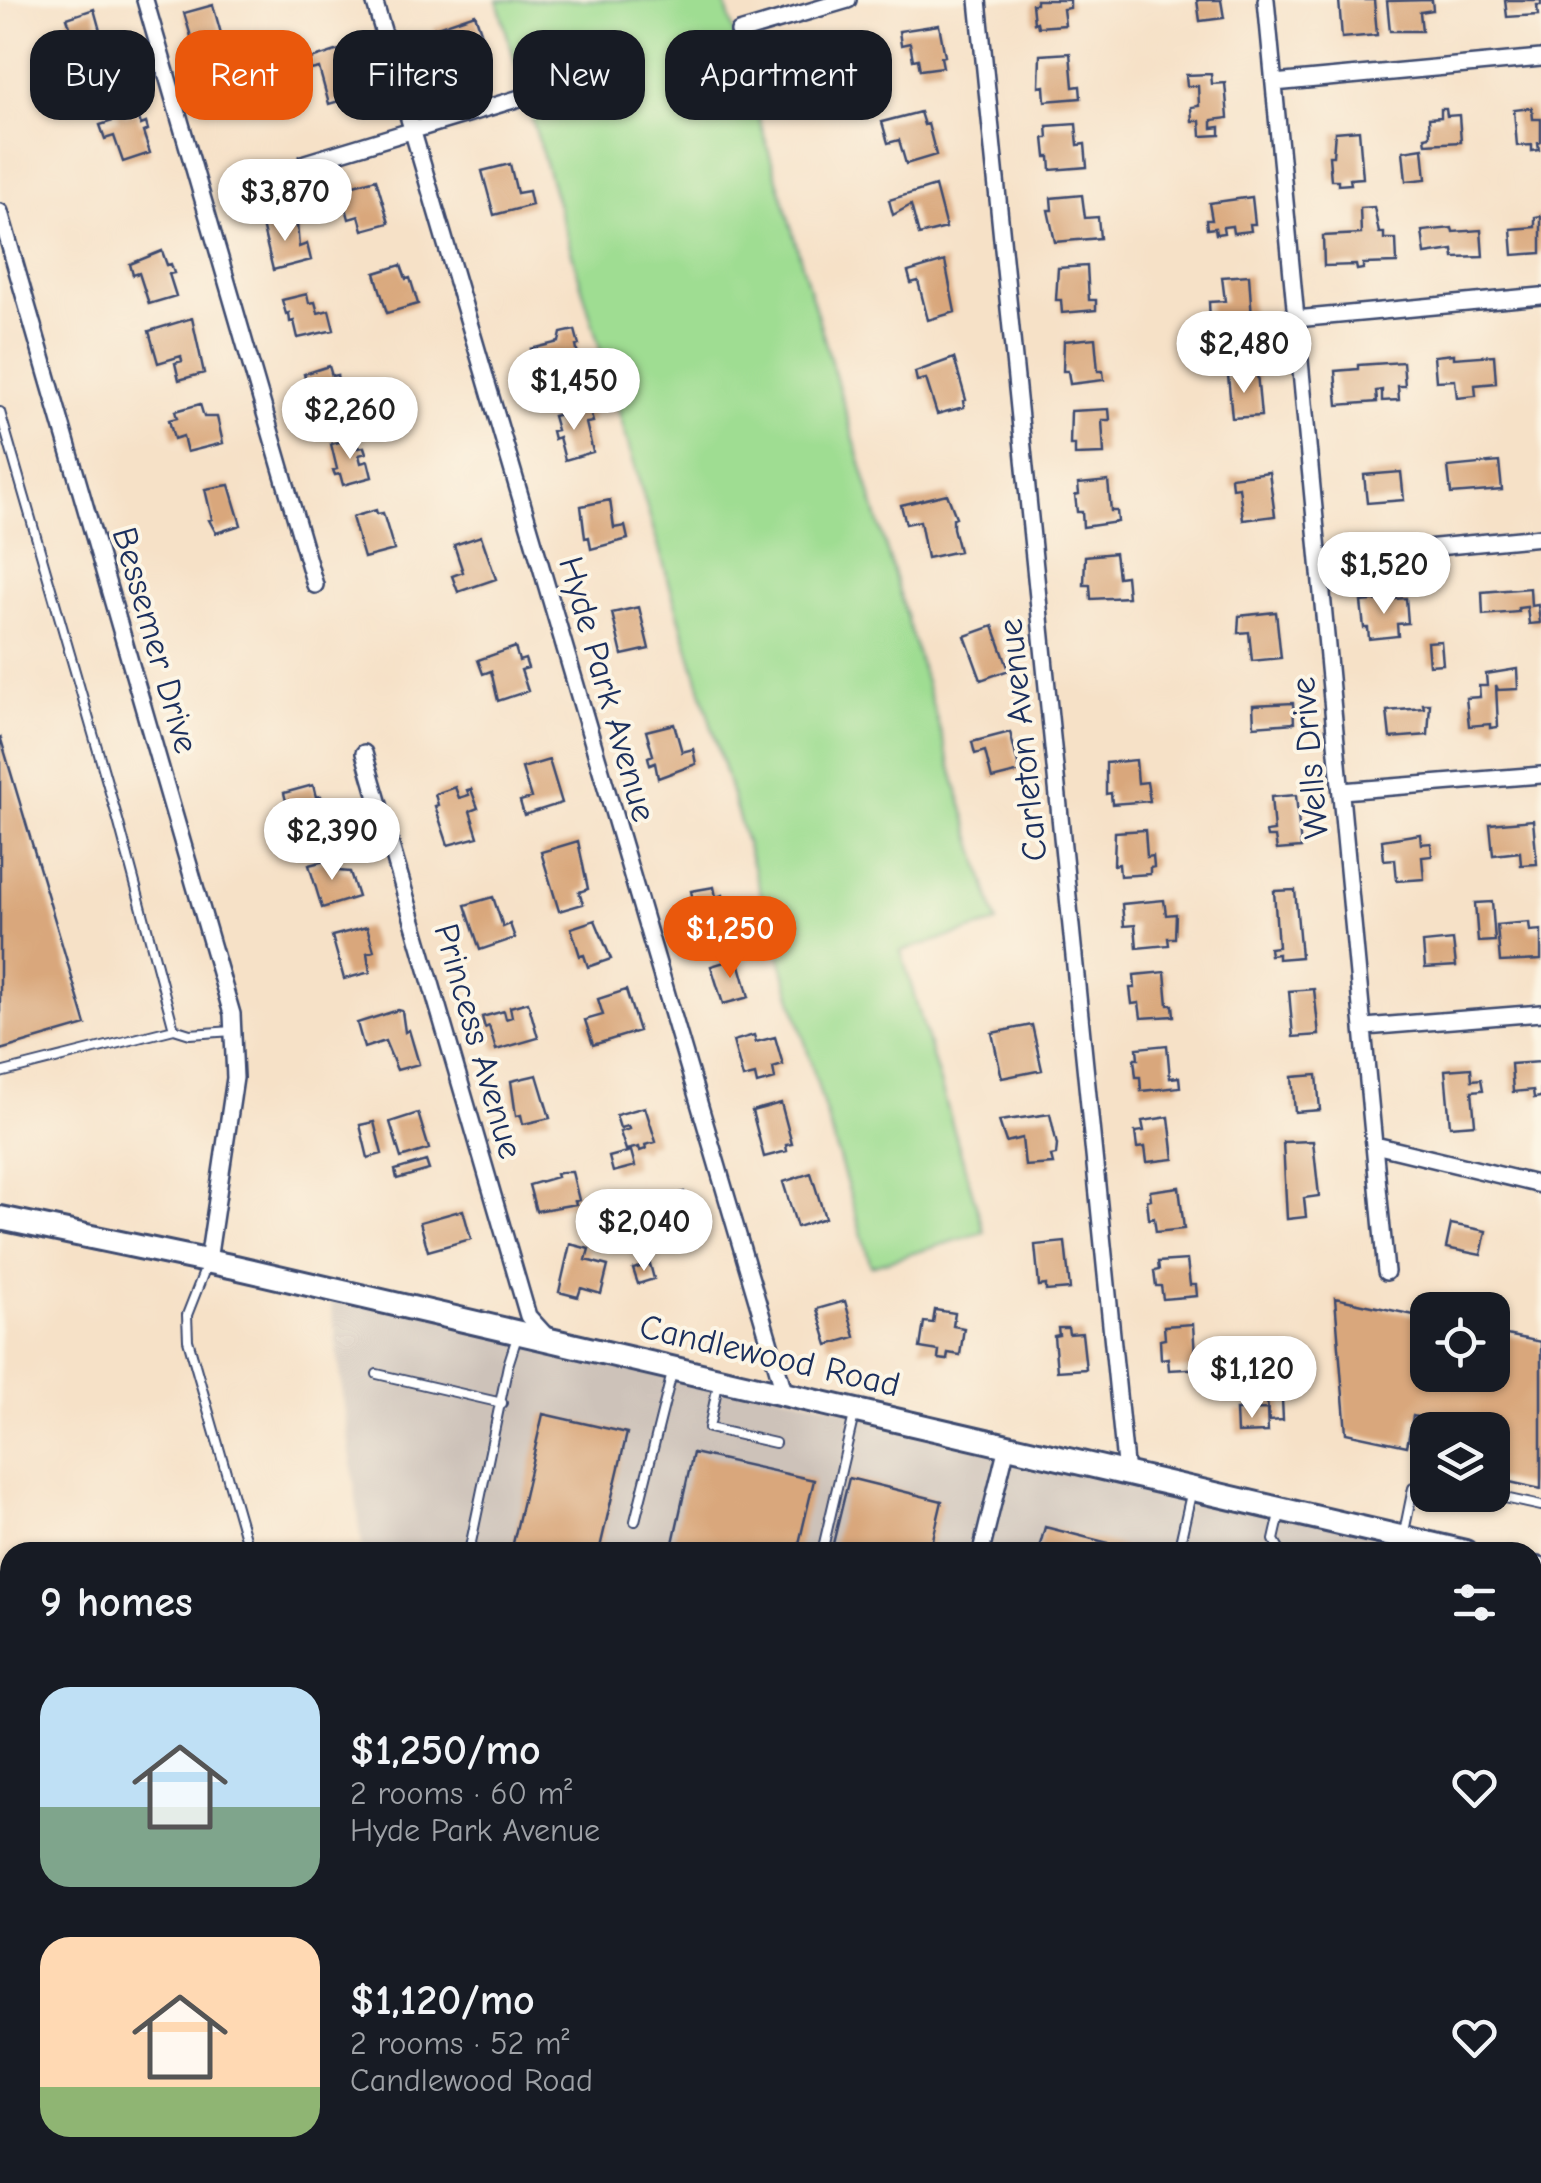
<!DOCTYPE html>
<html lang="en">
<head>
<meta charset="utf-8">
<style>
	body { margin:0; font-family:"Comic Neue",sans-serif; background:#242831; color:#f1f3f6; height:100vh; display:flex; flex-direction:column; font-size:38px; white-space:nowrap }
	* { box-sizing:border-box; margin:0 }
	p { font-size:32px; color:#9ea1a6 }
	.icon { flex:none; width:55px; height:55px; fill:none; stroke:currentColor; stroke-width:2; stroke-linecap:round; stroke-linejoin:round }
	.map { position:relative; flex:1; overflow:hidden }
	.sheet { position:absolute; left:0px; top:1542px; width:1542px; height:642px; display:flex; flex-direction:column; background:#171b24; border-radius:30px 30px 0 0; box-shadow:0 2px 8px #0004 }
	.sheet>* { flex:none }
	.hud { position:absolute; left:30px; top:30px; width:1000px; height:90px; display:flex; gap:20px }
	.buttons { position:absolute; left:1410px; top:1292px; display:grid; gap:20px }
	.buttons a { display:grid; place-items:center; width:100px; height:100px; border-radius:20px; background:#171b24; box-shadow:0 2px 8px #0004; font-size:50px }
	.price { position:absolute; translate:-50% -85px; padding:0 22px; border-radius:35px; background:#fff; color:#222; font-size:32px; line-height:65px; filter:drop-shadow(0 2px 5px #0008) }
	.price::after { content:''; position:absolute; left:50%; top:60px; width:30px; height:22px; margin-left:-15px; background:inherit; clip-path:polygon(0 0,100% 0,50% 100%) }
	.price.active { background:#ea580c; color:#fff }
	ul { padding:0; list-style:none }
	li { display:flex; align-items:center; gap:30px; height:250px; padding:0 40px }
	li span { display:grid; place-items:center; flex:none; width:280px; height:200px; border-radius:30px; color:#555 }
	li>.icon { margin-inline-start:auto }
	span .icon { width:120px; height:120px; fill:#fffc; stroke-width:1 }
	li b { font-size:42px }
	h2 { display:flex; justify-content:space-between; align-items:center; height:120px; padding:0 40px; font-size:42px }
	.pill { padding:0 35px; border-radius:30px; background:#171b24; box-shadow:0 2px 8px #0004; font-size:35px; line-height:90px }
	.pill.active { background:#ea580c; color:#fff }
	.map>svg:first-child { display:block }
	.industrial { fill:#cdc2b9 }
	.green { fill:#9fdd92; stroke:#5d8678; stroke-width:2.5 }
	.building { fill:#d9a77c }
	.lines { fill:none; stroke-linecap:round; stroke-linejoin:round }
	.lane-casing { stroke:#3c4a6e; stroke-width:12 }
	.street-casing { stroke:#3c4a6e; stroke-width:20 }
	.secondary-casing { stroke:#3c4a6e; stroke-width:28 }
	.lane { stroke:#fff; stroke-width:8 }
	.street { stroke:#fff; stroke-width:15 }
	.secondary { stroke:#fff; stroke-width:22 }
	.labels { text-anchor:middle; stroke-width:8; stroke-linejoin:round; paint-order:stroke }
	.street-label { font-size:35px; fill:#1b2f5e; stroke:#fcf5e5 }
</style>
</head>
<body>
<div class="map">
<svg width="1541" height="2183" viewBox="0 0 1541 2183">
	<rect width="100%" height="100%" fill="#fcf5e5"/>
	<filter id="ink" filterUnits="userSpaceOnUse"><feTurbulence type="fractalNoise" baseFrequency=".01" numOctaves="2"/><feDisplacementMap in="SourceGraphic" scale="20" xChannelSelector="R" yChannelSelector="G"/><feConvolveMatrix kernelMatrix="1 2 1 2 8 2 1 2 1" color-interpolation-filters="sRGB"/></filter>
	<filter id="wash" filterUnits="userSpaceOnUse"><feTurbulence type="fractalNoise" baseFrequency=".0048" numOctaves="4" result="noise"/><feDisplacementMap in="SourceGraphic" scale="40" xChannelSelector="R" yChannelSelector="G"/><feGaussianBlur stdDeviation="2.25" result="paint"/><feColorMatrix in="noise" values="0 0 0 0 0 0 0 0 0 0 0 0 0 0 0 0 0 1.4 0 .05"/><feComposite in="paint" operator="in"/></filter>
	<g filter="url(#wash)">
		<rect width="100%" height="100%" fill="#f6e1c7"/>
		<path class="industrial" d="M329 1289 1466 1552H363Z
			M1533 1568 1541 1570V2183H752L714 2175H1532Z"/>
		<path class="green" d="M497 0H724L997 923 901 951 984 1232 871 1266Z"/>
		<g id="blocks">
			<path class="building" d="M1036 0H1070V8L1063 9 1065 25 1038 27 1037 22 1034 23 1032 4H1036Z
				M1197 0H1221L1224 18 1200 21Z
				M1339 0H1374L1377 35 1342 38Z
				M1432 0 1433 10 1420 12 1422 31H1390L1387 1Z
				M1505 0H1541V5H1537L1538 15 1507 17Z
				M213 5 222 37 231 35 234 44 197 57 184 13Z
				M94 9 113 78 88 87 81 66 70 70 65 54 78 50 67 18Z
				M475 14 482 35 466 41 472 58 468 60 469 64 454 69 453 65 447 67 434 28Z
				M939 25 945 56 941 57 943 67 920 70 918 59 913 60 910 43 901 45 899 31Z
				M342 49 356 96 329 104 319 68 311 70 308 60Z
				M1070 53 1073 87 1080 86 1081 98 1045 101 1044 86 1039 87 1040 55Z
				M1211 74 1212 84 1225 83 1228 118 1212 120V128L1220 127V135L1201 136 1200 121H1192L1191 107 1199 106 1198 86H1187L1186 75Z
				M1532 108 1533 119H1541V142L1538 143 1539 150 1532 151V145L1517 146 1514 110Z
				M1441 109H1446L1447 116 1459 115 1461 142 1426 144 1425 137 1430 136 1429 118 1441 117Z
				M123 112 125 116 137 112 141 125 146 123 148 130 143 132 150 153 123 162 114 136 105 139 100 125 119 119 117 114Z
				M920 112 924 125 928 124 936 155 906 164 899 140 888 143 882 122Z
				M1076 124 1078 145 1085 144 1087 167 1051 170 1050 157H1046L1044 138H1048L1047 126Z
				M1359 130 1363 178 1350 179 1351 184 1338 185V180H1331L1329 156H1333L1335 132Z
				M1423 148 1426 179 1406 181 1403 151Z
				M510 164 517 193 529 191 532 205 494 215 482 171Z
				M376 179 389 223 363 230 359 216 349 219 342 193 351 190 350 186Z
				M935 186 946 228 919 235 911 205 893 215 889 200Z
				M1082 195 1085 218 1098 217 1100 238 1055 242 1048 210H1052L1051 198Z
				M1252 197 1255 224H1250L1251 231 1233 233 1232 226 1223 227 1224 233 1216 234 1215 228 1207 229 1206 220H1212L1209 203Z
				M1374 207 1379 233H1384V239H1396L1397 263 1363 264V269L1357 270 1356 265 1324 266 1323 236 1361 234 1360 208Z
				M1541 216V253L1513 255 1511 229 1535 227V217Z
				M290 218 292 226 297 224 299 247 307 244 311 260 273 270 262 225Z
				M1452 228 1453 232 1481 230 1483 257 1454 258 1453 250 1425 254 1422 231Z
				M162 251 167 265 171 264 174 273 169 274 176 296 149 304 139 273 133 275 130 264Z
				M945 261 955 312 928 320 918 281 911 283 908 272Z
				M401 265 406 279 410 278 418 304 387 313 375 273Z
				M1087 266 1089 300H1096V310L1062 313 1061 300H1056L1058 268Z
				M1249 275 1253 333 1224 336 1223 321 1210 322 1209 302 1225 301 1222 277Z
				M307 294 309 303 315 302 318 313 329 310 334 330 298 338 294 321 290 322 289 313 286 314 282 300Z
				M192 318 204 373 179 380 175 363 182 361 181 356 158 363 149 331Z
				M575 330 579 345 576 346 583 376 545 386 542 374 537 375 531 349 559 342 561 333Z
				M1095 338 1098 371H1103L1104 380 1070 384 1068 371H1063L1064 341Z
				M1454 354V358L1494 355 1496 383 1475 385 1476 396 1457 398 1455 380 1436 381 1434 356Z
				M954 358 966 400 963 401 964 407 937 414 926 379 917 381 915 372Z
				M1403 362 1405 386H1398L1399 400 1382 401V390L1376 391 1377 402 1338 405 1335 371 1358 369V365Z
				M329 366 332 376 337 375 340 388 348 386 353 403 320 413 315 393 309 395 304 374Z
				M1257 373 1261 416 1232 418 1228 375Z
				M200 404 204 417H217L223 443 187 452 183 436 174 439 169 420 177 418 175 411Z
				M589 407 593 422 586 423 593 452 565 460 559 437 554 439 552 431 557 430 553 416Z
				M1109 409 1110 420H1102L1104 454 1075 455V445H1070L1071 411Z
				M355 438 358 448 364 447 366 453 359 455 361 463 368 461 372 477 343 485 340 474 335 475 333 470 337 469 331 444Z
				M1499 462 1502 490 1451 494 1448 467Z
				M1269 472 1275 516 1243 520 1239 487 1232 488 1231 477Z
				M1401 472 1404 500 1367 503 1364 475Z
				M1108 481 1111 511H1117L1118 522 1083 527 1082 512H1077L1075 495 1079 494 1078 484Z
				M229 485 241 525 216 533 209 520 212 519 205 489Z
				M947 494 956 517 953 518V528L959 551 927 558 920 521 906 524 901 505Z
				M610 500 614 528 625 526 628 539 591 549 589 537 585 538 581 506Z
				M376 510 377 514 383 513 394 550 364 558 352 517Z
				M481 536 496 579 458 592 452 576 463 572 454 545Z
				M1115 553 1118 577 1126 576 1128 597 1091 599 1090 585H1084L1085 556Z
				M1530 588 1531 606 1538 605 1540 623 1529 624 1527 607 1518 608 1519 612 1483 615 1482 592Z
				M1406 598 1408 623 1397 624 1398 636 1369 639 1368 628H1364L1361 602Z
				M639 607 649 649 622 655 612 613Z
				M1276 612 1281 658 1252 661 1249 632 1238 633 1239 616Z
				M993 626 1009 670 981 680 965 636Z
				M1441 641 1443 664 1429 665 1427 642Z
				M515 647 519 661 525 659 528 668 521 670 528 691 498 701 491 671 483 674 478 660Z
				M1517 669 1518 689 1498 690 1496 685 1498 727 1490 728V724L1469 726 1466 698 1480 697 1479 686H1487L1486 674Z
				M1293 703 1294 723 1254 726 1253 705Z
				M1423 704H1430L1428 735 1390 738 1387 711 1424 708Z
				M674 724 682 752 693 749 696 764 658 778 655 763 650 765 648 757 653 755 646 731Z
				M1010 732 1020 772 992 779 985 751 975 754 972 742Z
				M0 736 86 1025 0 1050Z
				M549 760 562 803 524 815 520 801 531 798 522 768Z
				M1136 760 1138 783 1147 782 1150 801 1112 804 1111 793 1106 794V763Z
				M313 785 316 797 321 796 322 801 329 799 336 825 301 835 291 804 287 805 284 793Z
				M455 787 459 798 469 795 467 790 471 789 478 808 470 811 478 837 448 845 435 806 438 805 435 794Z
				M1296 795 1301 848 1277 850 1275 837H1267L1266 832 1274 831 1271 797Z
				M1533 820 1537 864 1521 865 1520 852 1493 855 1490 824Z
				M1145 830 1147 857 1153 856 1154 867 1150 868V874L1120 876 1119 864 1114 865 1115 832Z
				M1420 834 1421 844 1431 843 1432 856 1422 857 1424 879 1397 881 1395 859 1384 860 1382 840Z
				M578 841 588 889 579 892 583 904 559 911 541 852Z
				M336 858 339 871 350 872 358 897 322 908 309 865Z
				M714 887 716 897 723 895 726 909 744 906 747 921 705 929 702 912 696 913 691 891Z
				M1295 890 1301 957 1278 959V954L1270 955 1269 948 1278 947 1274 891Z
				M493 897 503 927 510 924 515 938 480 950 465 905Z
				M1164 900 1166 915 1176 914 1175 938H1168L1169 945 1137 948 1135 925 1124 926 1122 904Z
				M1492 902 1495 941 1478 942 1475 903Z
				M595 920 611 959 588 967 584 955 580 956 571 928Z
				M1529 922 1530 931 1541 930V960L1500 962 1497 925Z
				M367 927 374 951 367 953 370 972 344 979 332 936Z
				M1453 940 1456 966 1425 968 1423 943Z
				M738 958 749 997 723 1004 711 966Z
				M1165 972 1168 1005H1173L1174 1016 1141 1018 1139 1003 1132 1004 1130 988H1135L1134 975Z
				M1314 989 1319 1035 1293 1037 1289 991Z
				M626 990 639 1031 593 1045 585 1020 603 1015 598 999Z
				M528 1002 538 1038 496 1050 489 1026 485 1028 482 1017 504 1011 506 1019 512 1017 510 1007Z
				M398 1010 402 1011 405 1032 409 1030 419 1064 397 1070 385 1041 364 1048 357 1023Z
				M1032 1025 1042 1070 1002 1078 992 1033Z
				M754 1035 756 1042 775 1037 783 1065 773 1068 775 1079 757 1084 755 1075 743 1078 733 1041Z
				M1167 1045 1170 1078 1179 1077 1180 1087 1141 1091 1140 1077H1136L1134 1059H1138L1137 1048Z
				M1541 1062V1097L1534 1098 1533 1090 1513 1092 1511 1064Z
				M1471 1068 1472 1080 1481 1079 1483 1090 1472 1091 1475 1124 1450 1126 1445 1070Z
				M537 1075 550 1118 523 1124 521 1115 516 1116 511 1081Z
				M1317 1075 1320 1110 1295 1112 1292 1077Z
				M781 1103 792 1144 786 1145 787 1151 764 1157 752 1111Z
				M645 1107 656 1142 645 1145 646 1149 640 1151 639 1147 626 1150 620 1132 629 1129 628 1126 620 1128 616 1115Z
				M418 1113 429 1149 401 1158 390 1122Z
				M1050 1114 1057 1145 1056 1155 1051 1156 1053 1164 1025 1166 1022 1138 1006 1142 999 1121Z
				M1169 1117 1174 1159 1147 1162 1145 1147 1137 1148 1135 1132 1144 1131 1142 1121Z
				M374 1122 382 1154 368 1158 360 1125Z
				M1313 1141 1319 1196 1304 1198 1306 1217 1287 1219 1283 1142Z
				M631 1151 635 1166 613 1172 609 1157Z
				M426 1161 429 1170 397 1179 395 1170Z
				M563 1172H572L579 1200 575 1201 576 1204 536 1211 529 1185 557 1177 556 1174Z
				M811 1173 825 1218 797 1227 783 1182Z
				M1179 1187 1184 1229 1156 1232 1154 1218 1149 1219 1147 1200 1151 1199 1150 1191Z
				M684 1192 693 1229 658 1236 656 1225 651 1226 649 1200Z
				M463 1210 471 1239 428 1251 420 1222Z
				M1451 1224 1486 1231 1481 1255 1446 1248Z
				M1065 1242 1070 1289 1046 1291V1285L1039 1286 1035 1245Z
				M570 1244 589 1249 586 1260 608 1266 601 1294 581 1288 578 1297 559 1292Z
				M1187 1260 1190 1285H1196L1197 1296 1163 1299 1161 1286H1156L1154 1271 1159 1270 1158 1262Z
				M650 1264 654 1279 638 1284 633 1269Z
				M1335 1298 1428 1318V1375H1492V1332L1541 1342V1489L1492 1478V1430H1444L1445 1423 1413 1416 1407 1446 1346 1433Z
				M845 1301 855 1337 828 1345 817 1309Z
				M935 1310 955 1313 953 1326 964 1328 960 1355 948 1353 947 1360 938 1359 939 1351 920 1348 924 1322 933 1323Z
				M1193 1324 1195 1357H1204L1205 1368 1169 1370 1168 1358 1161 1359 1160 1340 1165 1339 1164 1326Z
				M1058 1328H1068L1069 1334 1082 1333 1086 1369 1057 1371 1054 1336 1059 1335Z
				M1282 1399 1283 1420 1269 1421 1267 1400Z
				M1267 1409 1268 1432 1237 1433 1236 1410Z
				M543 1414 627 1433 599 1552H511Z
				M693 1453 814 1480 797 1552H671Z
				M849 1478 942 1501 930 1552H831Z
				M1045 1527 1140 1551 1139 1552H1038Z
				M1539 2042 1541 2183H1361L1364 2175H1532V2069Z
				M10 2070V2116L0 2103V2078Z
				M1002 2175H1122L1120 2183H1000Z"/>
		</g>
	</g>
	<g filter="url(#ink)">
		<use href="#blocks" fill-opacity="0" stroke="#3c4a6e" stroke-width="2.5"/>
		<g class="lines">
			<g class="lane-casing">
				<path id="lane" d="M0 412 118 820 174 1029 190 1034 233 1031
					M0 1073 174 1029
					M207 1264 187 1315 188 1340 249 1552
					M377 1374 502 1403
					M718 1384 709 1428 775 1443
					M1491 1495 1541 1506
					M1280 1514 1274 1540 1281 1552
					M635 1521 672 1373
					M469 1552 508 1365 517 1337
					M822 1552 854 1415
					M1178 1552 1191 1494
					M1400 1552 1413 1488 1428 1481
					M433 2175 436 2183
					M705 2175 739 2183
					M1139 2175H1140
					M625 2183 627 2175
					M837 2183 839 2175
					M1339 2183 1340 2175"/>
			</g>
			<g class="street-casing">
				<path id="street" d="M145 0 315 585
					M374 0 785 1395
					M978 0 1126 1474
					M1266 0 1386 1272
					M739 32 848 0
					M1274 83 1541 58
					M305 163 520 98
					M0 212 232 1014 235 1078 208 1261
					M1296 319 1541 296
					M1321 558 1541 537
					M364 753 528 1316 548 1338
					M1342 791 1541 775
					M1365 1027 1541 1013
					M1375 1145 1541 1185
					M981 1552 1007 1446"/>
			</g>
			<g class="secondary-casing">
				<path id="secondary" d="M0 1218 235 1267 1465 1552
					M1532 1568 1541 1570"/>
			</g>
			<use href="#lane" class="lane"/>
			<use href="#street" class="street"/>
			<use href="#secondary" class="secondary"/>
		</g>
	</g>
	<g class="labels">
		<g class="street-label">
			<text transform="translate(156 640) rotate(74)" y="12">Bessemer Drive</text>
			<text transform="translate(608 689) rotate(74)" y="12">Hyde Park Avenue</text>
			<text transform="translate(1022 740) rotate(-96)" y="12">Carleton Avenue</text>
			<text transform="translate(1309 758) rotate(-95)" y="12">Wells Drive</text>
			<text transform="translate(479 1041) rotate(74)" y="12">Princess Avenue</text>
			<text transform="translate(770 1355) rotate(13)" y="12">Candlewood Road</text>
		</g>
	</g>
</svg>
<div class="buttons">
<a><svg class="icon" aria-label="locate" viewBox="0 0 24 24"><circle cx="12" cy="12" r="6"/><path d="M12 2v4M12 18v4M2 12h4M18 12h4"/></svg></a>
<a><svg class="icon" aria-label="layers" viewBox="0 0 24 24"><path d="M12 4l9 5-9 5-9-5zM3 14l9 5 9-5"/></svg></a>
</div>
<b class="price" style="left:285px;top:244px">$3,870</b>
<b class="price" style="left:1244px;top:396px">$2,480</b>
<b class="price" style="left:574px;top:433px">$1,450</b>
<b class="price" style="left:350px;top:462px">$2,260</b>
<b class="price" style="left:1384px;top:617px">$1,520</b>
<b class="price" style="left:332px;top:883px">$2,390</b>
<b class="price active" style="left:730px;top:981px">$1,250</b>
<b class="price" style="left:644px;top:1274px">$2,040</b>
<b class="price" style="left:1252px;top:1421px">$1,120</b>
<div class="hud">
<a class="pill">Buy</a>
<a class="pill active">Rent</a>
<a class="pill">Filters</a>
<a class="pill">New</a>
<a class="pill">Apartment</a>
</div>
<section class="sheet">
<h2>9 homes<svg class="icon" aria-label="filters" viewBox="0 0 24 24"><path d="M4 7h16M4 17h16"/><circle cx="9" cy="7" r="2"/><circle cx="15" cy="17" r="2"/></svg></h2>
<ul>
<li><span style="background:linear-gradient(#bfe0f5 60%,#7fa58c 0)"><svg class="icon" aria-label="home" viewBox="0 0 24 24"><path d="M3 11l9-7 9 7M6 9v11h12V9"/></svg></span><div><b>$1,250/mo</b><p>2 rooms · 60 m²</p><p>Hyde Park Avenue</p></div><svg class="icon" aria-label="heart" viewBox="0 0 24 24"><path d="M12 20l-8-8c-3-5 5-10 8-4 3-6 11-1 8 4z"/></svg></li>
<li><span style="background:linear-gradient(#ffd9b3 75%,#8fb573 0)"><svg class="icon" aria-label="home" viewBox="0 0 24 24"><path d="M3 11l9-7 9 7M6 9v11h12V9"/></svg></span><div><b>$1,120/mo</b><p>2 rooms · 52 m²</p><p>Candlewood Road</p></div><svg class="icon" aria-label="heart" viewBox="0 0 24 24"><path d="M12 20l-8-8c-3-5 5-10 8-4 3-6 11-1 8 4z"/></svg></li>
</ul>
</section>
</div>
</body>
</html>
